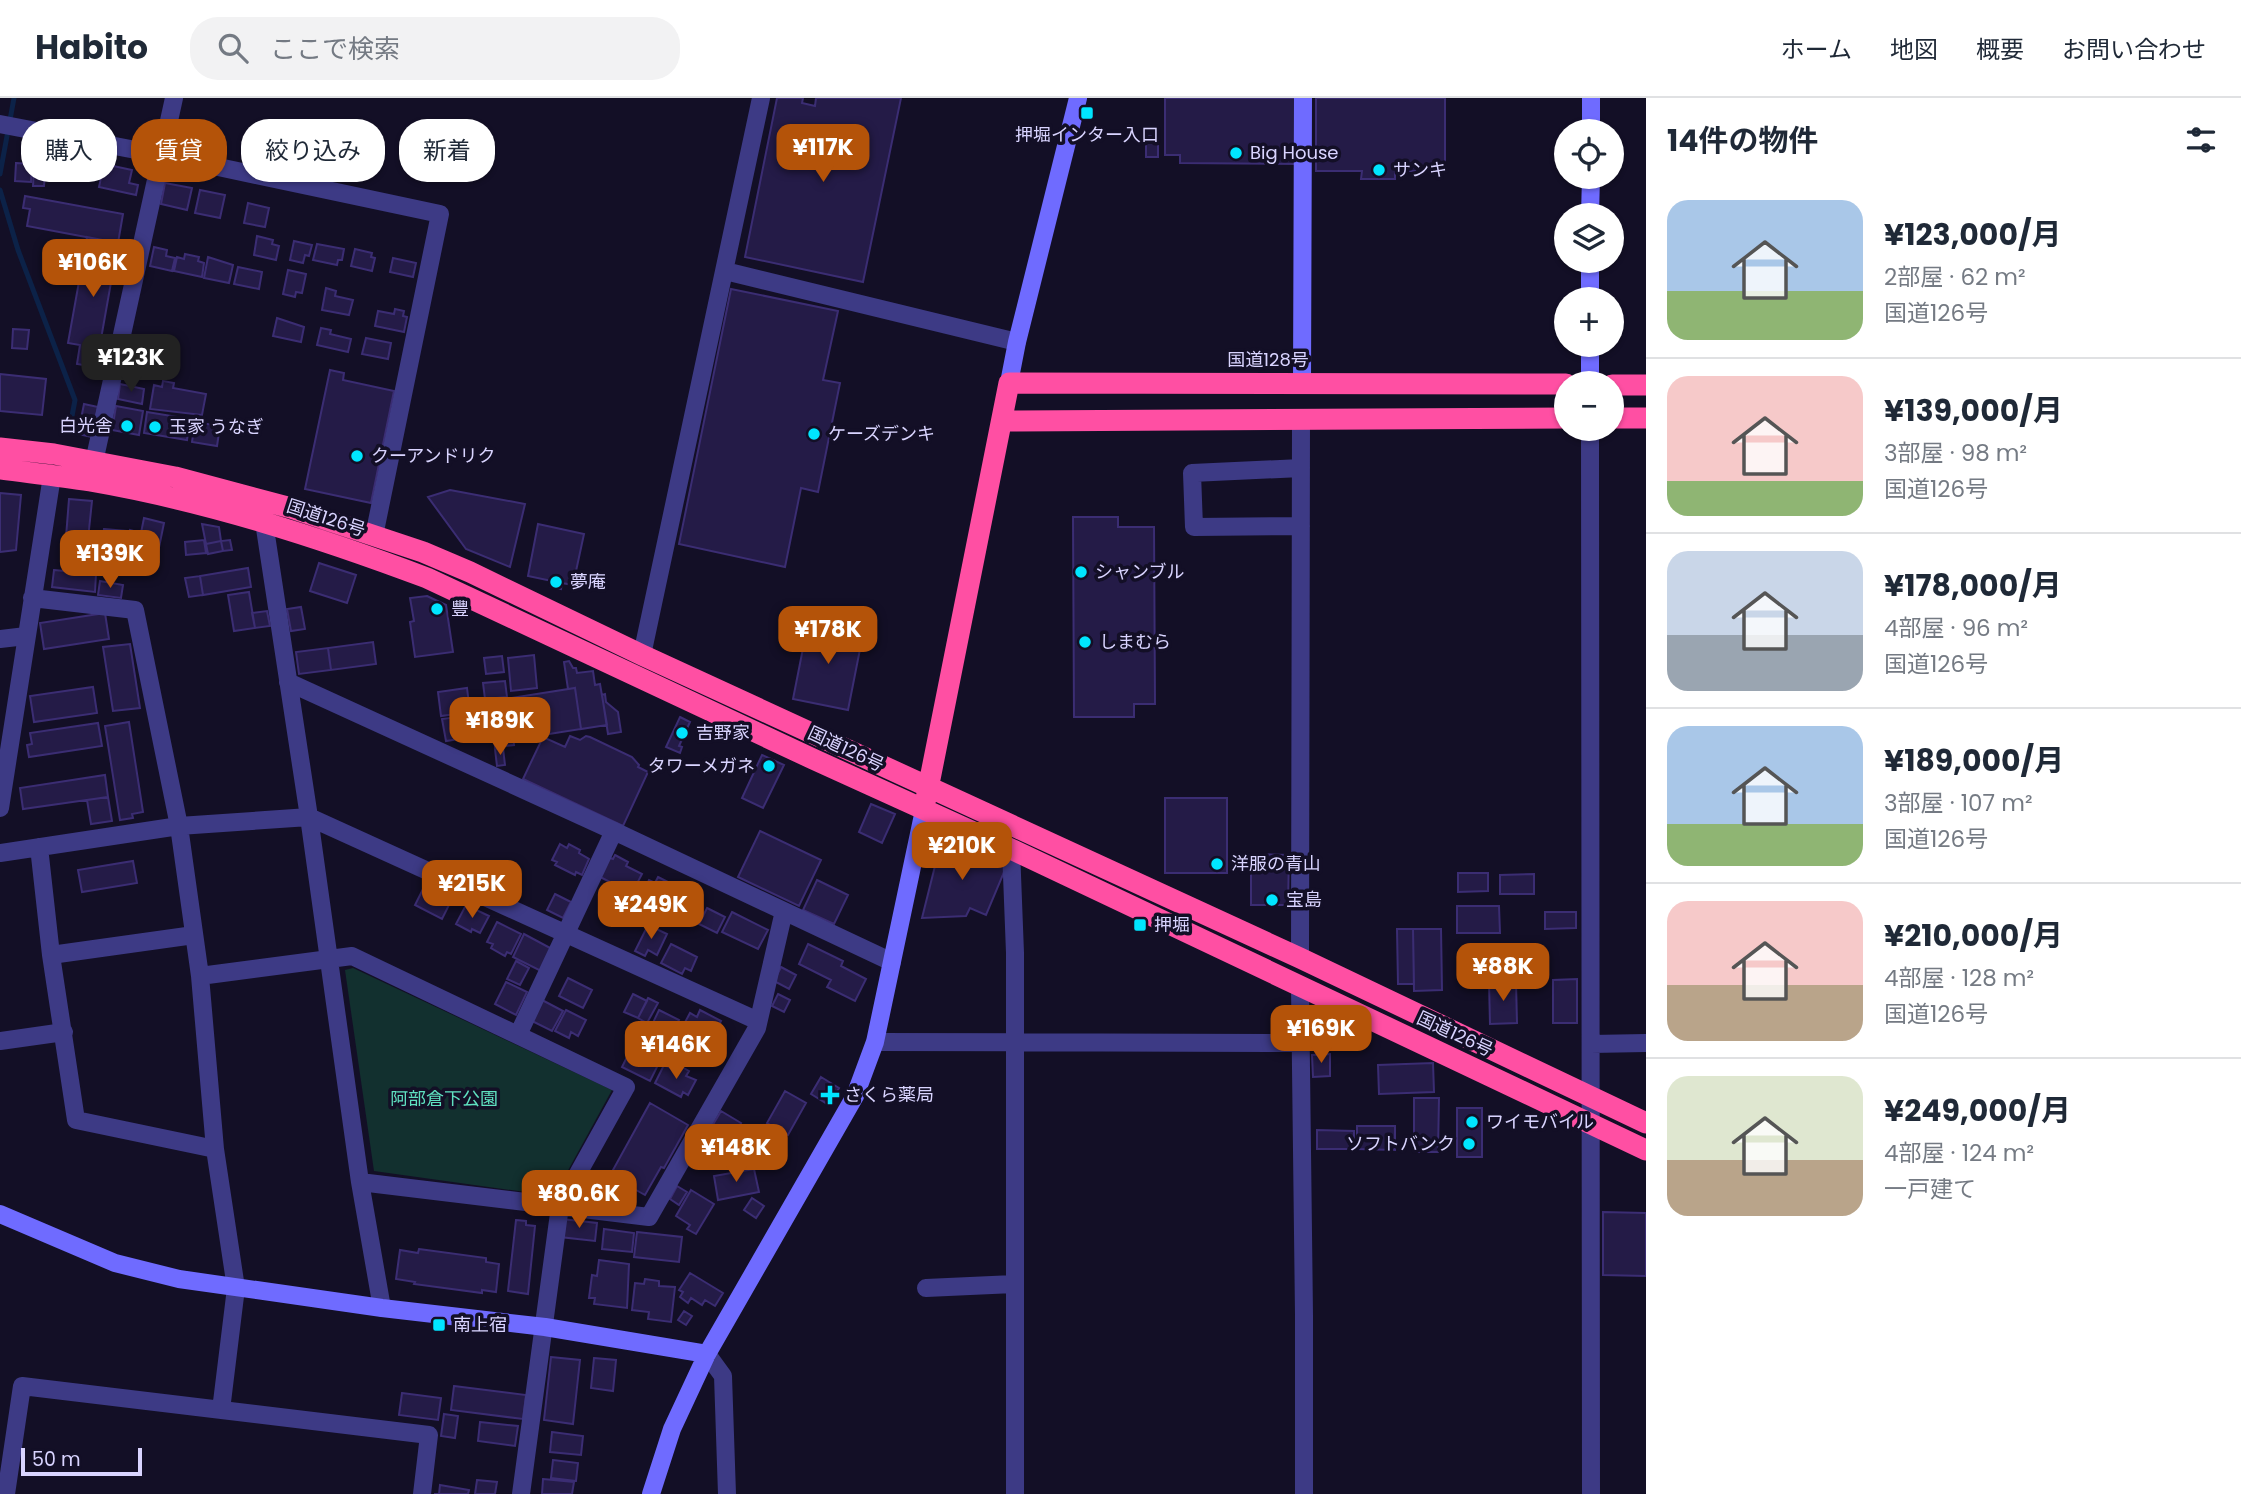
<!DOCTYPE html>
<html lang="ja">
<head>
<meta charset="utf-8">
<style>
	body { margin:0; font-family:Poppins,"Noto Sans JP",sans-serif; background:#f2f2f3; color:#1f2937; height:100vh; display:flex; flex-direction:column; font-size:26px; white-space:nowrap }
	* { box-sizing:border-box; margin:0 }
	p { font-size:23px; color:#747a83 }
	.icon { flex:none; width:38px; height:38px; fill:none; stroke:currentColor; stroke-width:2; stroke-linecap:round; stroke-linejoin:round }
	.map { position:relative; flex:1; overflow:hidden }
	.drawer { display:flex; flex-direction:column; background:#fff; width:595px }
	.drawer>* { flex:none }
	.hud { position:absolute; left:21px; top:21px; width:665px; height:63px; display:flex; gap:14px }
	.buttons { position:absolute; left:1554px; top:21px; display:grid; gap:14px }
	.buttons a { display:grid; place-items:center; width:70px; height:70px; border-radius:50%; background:#fff; box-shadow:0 2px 5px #0004; font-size:35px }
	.scale { position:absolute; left:21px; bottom:18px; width:121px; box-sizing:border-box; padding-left:7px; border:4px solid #d9d4ff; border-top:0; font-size:19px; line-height:24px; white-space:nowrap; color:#d9d4ff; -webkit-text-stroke:5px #130f26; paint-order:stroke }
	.price { position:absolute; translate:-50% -60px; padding:0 16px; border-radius:14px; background:#b45309; color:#fff; font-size:23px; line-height:46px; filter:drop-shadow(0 2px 4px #0008) }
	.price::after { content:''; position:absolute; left:50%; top:42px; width:21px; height:16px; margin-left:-10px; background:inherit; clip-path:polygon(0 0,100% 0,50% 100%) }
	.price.selected { background:#222; color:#fff }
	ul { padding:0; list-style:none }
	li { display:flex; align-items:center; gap:21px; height:175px; padding:0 21px }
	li+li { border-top:2px solid #e0e1e3 }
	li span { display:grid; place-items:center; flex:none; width:196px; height:140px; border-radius:21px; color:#555 }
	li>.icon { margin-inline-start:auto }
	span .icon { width:84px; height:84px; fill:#fffc; stroke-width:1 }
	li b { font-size:30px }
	h2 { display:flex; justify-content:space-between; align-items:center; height:84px; padding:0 21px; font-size:30px }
	.pill { padding:0 24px; border-radius:28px; background:#fff; box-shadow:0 2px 5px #0004; font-size:24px; line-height:63px }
	.pill.selected { background:#b45309; color:#fff }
	header { display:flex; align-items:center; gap:42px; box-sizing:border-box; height:98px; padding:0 35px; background:#fff; border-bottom:2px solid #e0e1e3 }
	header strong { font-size:33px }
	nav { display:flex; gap:38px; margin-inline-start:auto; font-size:24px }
	.search { width:490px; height:63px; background:#f2f2f3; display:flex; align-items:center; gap:18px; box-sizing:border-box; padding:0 24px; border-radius:28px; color:#747a83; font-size:26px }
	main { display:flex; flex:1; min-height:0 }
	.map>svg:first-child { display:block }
	.green { fill:#12302f }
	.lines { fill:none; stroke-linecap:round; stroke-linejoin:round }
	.stream { stroke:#0c2248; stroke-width:5 }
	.building { fill:#241b47; stroke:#3b2d73; stroke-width:2 }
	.street { stroke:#3d3a85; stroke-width:18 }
	.secondary { stroke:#6f6bff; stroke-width:18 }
	.highway { stroke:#ff4fa3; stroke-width:21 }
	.poi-dot { fill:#00e5ff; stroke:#130f26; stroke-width:2.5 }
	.labels { text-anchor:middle; stroke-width:7; stroke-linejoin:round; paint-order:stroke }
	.poi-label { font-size:18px; fill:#d9d4ff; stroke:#130f26; text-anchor:start }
	.street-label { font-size:18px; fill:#d9d4ff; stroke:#130f26 }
	.park-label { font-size:18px; fill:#5fe0c0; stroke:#130f26 }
</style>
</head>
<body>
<header>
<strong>Habito</strong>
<div class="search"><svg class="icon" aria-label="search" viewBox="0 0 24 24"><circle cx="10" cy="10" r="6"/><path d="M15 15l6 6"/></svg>ここで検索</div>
<nav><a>ホーム</a><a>地図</a><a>概要</a><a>お問い合わせ</a></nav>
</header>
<main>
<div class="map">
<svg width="1646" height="1396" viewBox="0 0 1646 1396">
	<rect width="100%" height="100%" fill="#130f26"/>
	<path class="green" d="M353 870 612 992 554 1098 374 1073 345 872Z"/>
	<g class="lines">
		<path class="stream" d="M0 76 14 0
			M0 92 18 152 75 302 69 334"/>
	</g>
	<path class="building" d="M777 0H803L802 5 815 8 816 0H901L863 184 745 159Z
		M1165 0H1295V66L1180 65V57H1165Z
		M1316 0H1445V73H1395V81H1361L1362 73H1316Z
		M1146 38H1158V59H1146Z
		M53 43 67 45 66 53 52 50Z
		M70 54 100 60 97 75 67 68Z
		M16 65 32 66 31 84 15 83Z
		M104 66 132 72 129 85 138 87 136 97 99 89Z
		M34 71H40V76L45 77 44 88H33Z
		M165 85 192 90 187 112 161 106Z
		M200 92 225 97 220 120 195 115Z
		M25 98 123 116 118 145 27 128 30 111 23 110Z
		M248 105 269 110 265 129 244 125Z
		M257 138 273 142 272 146 279 148 276 162 254 157Z
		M87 139 118 145 96 269 77 266 80 247 68 245Z
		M294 143 312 147 309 158 305 157 303 165 290 162Z
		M317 146 344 151 342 162H338L337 167 313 162Z
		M154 149 167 152 166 158 175 160 172 173 150 168Z
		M355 151 372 155 371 159 375 160 372 173 351 168Z
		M185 156 199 159 198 163 204 165 202 179 174 173 177 159 184 161Z
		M208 159 233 167 229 185 204 180Z
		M393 160 416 165 413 179 390 174Z
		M238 169 262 174 259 191 234 186Z
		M288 172 306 176 302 195 296 194 295 199 283 196Z
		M326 190 336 193 335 198 353 202 349 217 322 212Z
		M731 191 838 213 823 282 840 285 818 394 801 390 785 469 679 446Z
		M395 211 404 213 403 218 407 219 404 234 375 228 378 213 394 216Z
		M277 220 304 229 301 244 273 238Z
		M321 230 331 232 330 236 351 241 348 254 317 247Z
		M13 231 29 232 27 251 12 250Z
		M366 240 391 245 388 261 362 256Z
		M330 272 344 275 343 282 394 293 371 405 305 391Z
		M0 276 46 281 42 317 0 313Z
		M163 283 174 285 173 290 206 296 202 317 150 311 154 287 162 289Z
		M120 286 144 291 142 306 118 301Z
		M84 306 98 309 92 339 78 336Z
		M116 308 143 313 139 337 112 332Z
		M147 314 190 321 187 342 144 335Z
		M195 324 220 328 217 348 192 344Z
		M450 392 525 406 510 469 466 451 428 399Z
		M0 395 21 397 16 452 0 454Z
		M69 401 92 403 88 441 66 439Z
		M1073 419H1118V429H1154L1155 606H1134V619H1074Z
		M144 420 164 425 156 464 142 460 144 454 137 453 138 449 127 447 130 432 141 435Z
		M202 426 219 429 221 443 206 446Z
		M538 426 584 436 573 487 562 485 561 491 551 489 552 483 528 478Z
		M104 431 126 433 124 449 102 447Z
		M204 442 206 455 186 457 185 444Z
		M230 442 232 452 223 453 221 443Z
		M221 443 223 453 208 456 206 446Z
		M319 465 356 477 347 505 310 493Z
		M248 470 251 489 203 497 200 478Z
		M54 472 96 476 95 494 52 489Z
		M200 478 203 497 189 499 185 480Z
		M100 483 123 487 121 500 98 497Z
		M249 494 255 530 234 533 228 497Z
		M427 498 446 507 453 554 415 559 410 524 414 523 410 500Z
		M301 509 305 531 291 533 287 511Z
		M267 513 270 528 255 530 252 515Z
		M105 515 109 541 44 551 40 525Z
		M808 525 863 536 848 612 793 601Z
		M373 544 376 566 331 572 328 550Z
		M130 546 140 610 113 613 103 549Z
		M328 550 331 572 299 576 296 554Z
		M534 557 537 590 511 593 508 560Z
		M502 558 504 574 486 576 484 560Z
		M569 563 573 570H576L577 575 593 573 595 587 600 586 607 627 581 631 575 590 568 591 564 564Z
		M505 583 507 599 485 601 483 585Z
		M93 589 97 615 34 624 30 598Z
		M467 590 470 614 441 618 438 594Z
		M575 590 581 631 517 641 511 600Z
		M605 596 606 604 618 614 621 634 608 636 602 597Z
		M472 617 474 633 465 634 466 640 446 643 442 621Z
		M680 619 690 624 679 648 682 649 680 655 666 649Z
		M129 624 143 714 132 716 133 720 120 722 105 628Z
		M98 625 102 648 29 659 27 647 32 646 30 635Z
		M513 637 514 647 495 649 494 639Z
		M570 638 580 642 586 638 590 639 632 659 639 667 638 669 648 674 623 728 523 681 543 639 565 649Z
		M503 650 505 667 497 668 495 651Z
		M762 657 784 667 763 710 742 700Z
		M105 677 108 699 23 711 20 690Z
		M108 699 112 723 91 726 87 702Z
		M1165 700H1227V775H1165Z
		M871 706 895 716 882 745 859 734Z
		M760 733 821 762 799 808 738 779Z
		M952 742 1007 767 986 817 970 810 966 818 922 820 940 748Z
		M560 746 567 750 569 746 580 752 579 755 589 761 582 777 576 774 575 777 555 767 557 764 552 762Z
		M1251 756 1289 757 1288 807H1251Z
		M615 757 628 764 626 768 642 776 632 795 598 778 607 759 613 761Z
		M133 763 137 785 82 794 78 772Z
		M1458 775H1488V793L1458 794Z
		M1534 776V796H1500V777Z
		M658 779 668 784 665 790 679 797 669 815 640 800 649 782 655 785Z
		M817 782 848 797 834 826 803 812Z
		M424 789 451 803 442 821 415 807Z
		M555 796 571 804 563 820 547 812Z
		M466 807 489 818 480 835 472 831 471 834 456 826Z
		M1457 808H1499L1500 835H1457Z
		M707 810 725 819 717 835 699 826Z
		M732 814 768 832 758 851 722 834Z
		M1545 814H1576V830L1545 831Z
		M497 824 521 836 511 856 507 854 505 858 491 850 493 846 487 844Z
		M648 827 667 836 657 857 648 852 645 858 635 853Z
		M1397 831H1413L1414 886H1398Z
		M1413 831H1441L1442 892 1414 893Z
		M524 836 552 851 541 873 513 859Z
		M671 846 697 859 691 873 685 870 682 876 661 865Z
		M808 846 843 863 841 868 866 881 855 903 827 889 831 882 799 866Z
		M1481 861H1530V884H1481Z
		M516 863 529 870 520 887 507 881Z
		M781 869 796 877 789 891 774 883Z
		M568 880 592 892 583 910 559 898Z
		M1577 881V925H1553V882Z
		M506 884 527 894 516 917 495 906Z
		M1489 884H1516L1517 925 1490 926Z
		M633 896 647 903 638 920 624 914Z
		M778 896 790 902 784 914 772 908Z
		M648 900 658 905 647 925 638 920Z
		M542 902 563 913 552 933 532 923Z
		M566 912 586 922 578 938 571 934 569 940 555 933Z
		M659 912 679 922 671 939 651 929Z
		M700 912 721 923 711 942 683 928 690 915 697 919Z
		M637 939 665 953 650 983 622 969Z
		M1330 956V978L1313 979 1312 957Z
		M1433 965 1434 994 1379 996 1378 967Z
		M664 967 678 973 680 968 689 973 686 978 696 982 688 997 683 994 681 999 655 985Z
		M821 979 839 990 829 1007 811 996Z
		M785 993 806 1005 788 1037 767 1025Z
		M1414 1000H1439L1438 1054H1414Z
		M650 1005 688 1027 664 1070 661 1069 645 1097 627 1087 625 1090 608 1081Z
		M1457 1010H1482V1059H1457Z
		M721 1013 741 1025 735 1035 740 1038 730 1055 705 1040Z
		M764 1027 778 1035 769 1051 755 1042Z
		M1357 1028H1395V1052L1357 1051Z
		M1317 1032 1354 1033V1051H1317Z
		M754 1071 759 1094 718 1102 714 1078Z
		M677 1088 687 1094 679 1107 670 1101Z
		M691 1092 714 1106 696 1136 687 1131 690 1127 676 1118Z
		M752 1100 764 1108 756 1120 744 1112Z
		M1603 1114 1646 1115V1178L1603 1177Z
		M562 1121 597 1125 595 1143 560 1139Z
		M516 1122 526 1123V1127L535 1128 528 1196 508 1193Z
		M604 1131 634 1135 632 1154 602 1151Z
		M637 1134 682 1139 679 1164 634 1159Z
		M419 1151 486 1160V1164L499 1166 496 1194 482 1192V1195L414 1186 415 1184 396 1181 400 1152 418 1155Z
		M599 1162 629 1166 627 1210 594 1206 595 1200H589L592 1177 597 1178Z
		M690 1175 723 1195 715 1208 705 1202 702 1207 691 1200 688 1205 680 1199 683 1194 679 1192Z
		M645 1181 659 1183V1188L675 1189 671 1224 648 1221 649 1214 632 1212 635 1185 644 1186Z
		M684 1213 692 1218 686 1227 678 1222Z
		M551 1259 580 1262 573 1326 544 1322Z
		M594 1260 616 1262 613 1293 591 1290Z
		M454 1288 526 1297 523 1321 451 1312Z
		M402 1295 441 1300 438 1322 399 1317Z
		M444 1316 458 1318 455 1340 441 1338Z
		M480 1324 518 1328 515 1348 478 1343Z
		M552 1334 583 1338 581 1357 550 1354Z
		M553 1362 578 1365 576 1383 551 1380Z
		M543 1381 574 1384 572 1396H542Z
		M477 1382 497 1384 495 1396H475Z
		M440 1387 469 1392 468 1396H434H439Z"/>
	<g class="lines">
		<path class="street" d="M0 26 162 57 440 116 374 438
			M725 173 1017 244
			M1590 331 1591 1396
			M94 364 174 0
			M264 424 309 719 360 1084 382 1210
			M1301 428 1194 429 1192 375 1301 370
			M32 500 135 512 179 728 200 878 215 1051 236 1190 221 1312
			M0 541 26 538
			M642 557 761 0
			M288 584 614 733 892 864
			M0 710 52 378
			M39 749 51 857 76 1022 215 1051
			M1011 751 1015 855V1396
			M0 755 179 728 309 719 758 923
			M51 857 194 837
			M1300 860 1301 322
			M200 878 352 858 626 989 560 1108 521 1396
			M1300 888 1304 1217V1396
			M518 937 614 733
			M0 943 64 934
			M875 944 1300 945
			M1591 946 1646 945
			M360 1084 649 1119 757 930 784 813
			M926 1190 1014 1186
			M707 1256 723 1278 727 1396
			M6 1396 22 1288 429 1337 422 1396"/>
		<path class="secondary" d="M1591 33V0
			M1590 117 1591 79
			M1590 201V163
			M1009 285 1017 244 1078 0
			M1302 285 1303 0
			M1590 285V247
			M0 1116 115 1165 179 1181 382 1210 545 1229 707 1256
			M651 1396 672 1331 707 1256 855 998 875 944 924 712"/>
		<path class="highway" d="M1612 287H1646
			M1612 320H1646
			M1002 323 1566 320
			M0 350 54 356 175 379 291 410 423 454 470 474 642 557 1300 860 1646 1025
			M0 371C30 375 60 378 90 383 206 403 318 439 427 480L813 661 1011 751 1646 1052
			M926 701 1009 285 1566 286"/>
	</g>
	<g class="poi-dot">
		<rect x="1080" y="8" width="14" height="14" rx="3.5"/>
		<circle cx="1236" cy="55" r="7"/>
		<circle cx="1379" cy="72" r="7"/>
		<circle cx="127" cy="328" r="7"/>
		<circle cx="155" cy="329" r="7"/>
		<circle cx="814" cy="336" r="7"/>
		<circle cx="357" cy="358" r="7"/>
		<circle cx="1081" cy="474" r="7"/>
		<circle cx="556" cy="484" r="7"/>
		<circle cx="437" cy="511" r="7"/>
		<circle cx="1085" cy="544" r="7"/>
		<circle cx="682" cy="635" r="7"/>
		<circle cx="769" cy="668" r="7"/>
		<circle cx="1217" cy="766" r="7"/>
		<circle cx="1272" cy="802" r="7"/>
		<rect x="1133" y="820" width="14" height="14" rx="3.5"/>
		<path d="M826.5 986.5h7v7h7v7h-7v7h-7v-7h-7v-7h7z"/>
		<circle cx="1472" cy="1024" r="7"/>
		<circle cx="1469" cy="1046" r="7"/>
		<rect x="432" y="1220" width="14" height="14" rx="3.5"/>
	</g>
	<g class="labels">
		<g class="poi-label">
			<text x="1087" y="43" text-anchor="middle">押堀インター入口</text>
			<text x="1250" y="61">Big House</text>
			<text x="1393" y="78">サンキ</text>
			<text x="113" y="334" text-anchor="end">白光舎</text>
			<text x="169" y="335">玉家 うなぎ</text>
			<text x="828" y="342">ケーズデンキ</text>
			<text x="371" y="364">クーアンドリク</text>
			<text x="1095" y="480">シャンブル</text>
			<text x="570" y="490">夢庵</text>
			<text x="451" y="517">豐</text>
			<text x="1099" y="550">しまむら</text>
			<text x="696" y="641">吉野家</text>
			<text x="755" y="674" text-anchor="end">タワーメガネ</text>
			<text x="1231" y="772">洋服の青山</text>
			<text x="1286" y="808">宝島</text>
			<text x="1154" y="833">押堀</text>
			<text x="844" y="1003">さくら薬局</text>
			<text x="1486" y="1030">ワイモバイル</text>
			<text x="1455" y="1052" text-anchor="end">ソフトバンク</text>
			<text x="453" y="1233">南上宿</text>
		</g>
		<g class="street-label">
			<text x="1268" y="268">国道128号</text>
			<text transform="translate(326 420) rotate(18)" y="6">国道126号</text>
			<text transform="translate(846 651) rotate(25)" y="6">国道126号</text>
			<text transform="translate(1455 936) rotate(25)" y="6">国道126号</text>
		</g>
		<g class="park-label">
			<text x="444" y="1007">阿部倉下公園</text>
		</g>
	</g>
</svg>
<div class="buttons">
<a><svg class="icon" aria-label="locate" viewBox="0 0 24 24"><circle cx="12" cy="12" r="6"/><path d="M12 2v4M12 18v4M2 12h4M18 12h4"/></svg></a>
<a><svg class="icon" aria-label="layers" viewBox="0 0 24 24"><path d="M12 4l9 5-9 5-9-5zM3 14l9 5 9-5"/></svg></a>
<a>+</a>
<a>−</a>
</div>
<div class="scale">50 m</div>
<b class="price" style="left:823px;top:86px">¥117K</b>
<b class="price" style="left:93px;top:201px">¥106K</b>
<b class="price selected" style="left:131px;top:296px">¥123K</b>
<b class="price" style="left:110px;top:492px">¥139K</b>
<b class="price" style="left:828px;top:568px">¥178K</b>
<b class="price" style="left:500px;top:659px">¥189K</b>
<b class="price" style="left:962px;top:784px">¥210K</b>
<b class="price" style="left:472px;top:822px">¥215K</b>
<b class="price" style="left:651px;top:843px">¥249K</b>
<b class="price" style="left:1503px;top:905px">¥88K</b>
<b class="price" style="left:1321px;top:967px">¥169K</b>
<b class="price" style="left:676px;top:983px">¥146K</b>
<b class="price" style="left:736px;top:1086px">¥148K</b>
<b class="price" style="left:579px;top:1132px">¥80.6K</b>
<div class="hud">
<a class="pill">購入</a>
<a class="pill selected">賃貸</a>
<a class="pill">絞り込み</a>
<a class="pill">新着</a>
</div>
</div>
<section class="drawer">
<h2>14件の物件<svg class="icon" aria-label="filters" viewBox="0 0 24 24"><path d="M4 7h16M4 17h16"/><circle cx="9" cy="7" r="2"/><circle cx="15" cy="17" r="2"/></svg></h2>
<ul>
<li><span style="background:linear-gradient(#a9c7e8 65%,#8fb573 0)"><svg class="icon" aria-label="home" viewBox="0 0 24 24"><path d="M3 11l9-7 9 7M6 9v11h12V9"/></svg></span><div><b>¥123,000/月</b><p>2部屋 · 62 m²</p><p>国道126号</p></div></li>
<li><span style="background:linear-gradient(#f6c9c9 75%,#8fb573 0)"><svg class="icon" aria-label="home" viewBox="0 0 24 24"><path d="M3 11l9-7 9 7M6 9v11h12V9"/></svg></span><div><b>¥139,000/月</b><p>3部屋 · 98 m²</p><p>国道126号</p></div></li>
<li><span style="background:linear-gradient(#c9d6e8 60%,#9aa5b1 0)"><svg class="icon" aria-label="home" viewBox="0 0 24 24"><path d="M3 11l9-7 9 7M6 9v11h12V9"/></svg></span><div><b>¥178,000/月</b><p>4部屋 · 96 m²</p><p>国道126号</p></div></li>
<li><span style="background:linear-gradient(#a9c7e8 70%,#8fb573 0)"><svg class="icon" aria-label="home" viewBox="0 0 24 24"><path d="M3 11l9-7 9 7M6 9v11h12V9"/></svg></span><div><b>¥189,000/月</b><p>3部屋 · 107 m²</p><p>国道126号</p></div></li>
<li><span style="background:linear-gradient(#f6c9c9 60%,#b9a48a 0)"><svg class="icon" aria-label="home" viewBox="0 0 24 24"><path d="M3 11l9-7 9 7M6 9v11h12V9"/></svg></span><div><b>¥210,000/月</b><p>4部屋 · 128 m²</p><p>国道126号</p></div></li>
<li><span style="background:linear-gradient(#dfe7d0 60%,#b9a48a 0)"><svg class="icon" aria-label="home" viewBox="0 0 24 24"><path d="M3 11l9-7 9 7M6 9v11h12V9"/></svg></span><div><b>¥249,000/月</b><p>4部屋 · 124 m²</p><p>一戸建て</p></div></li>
</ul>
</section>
</main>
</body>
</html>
